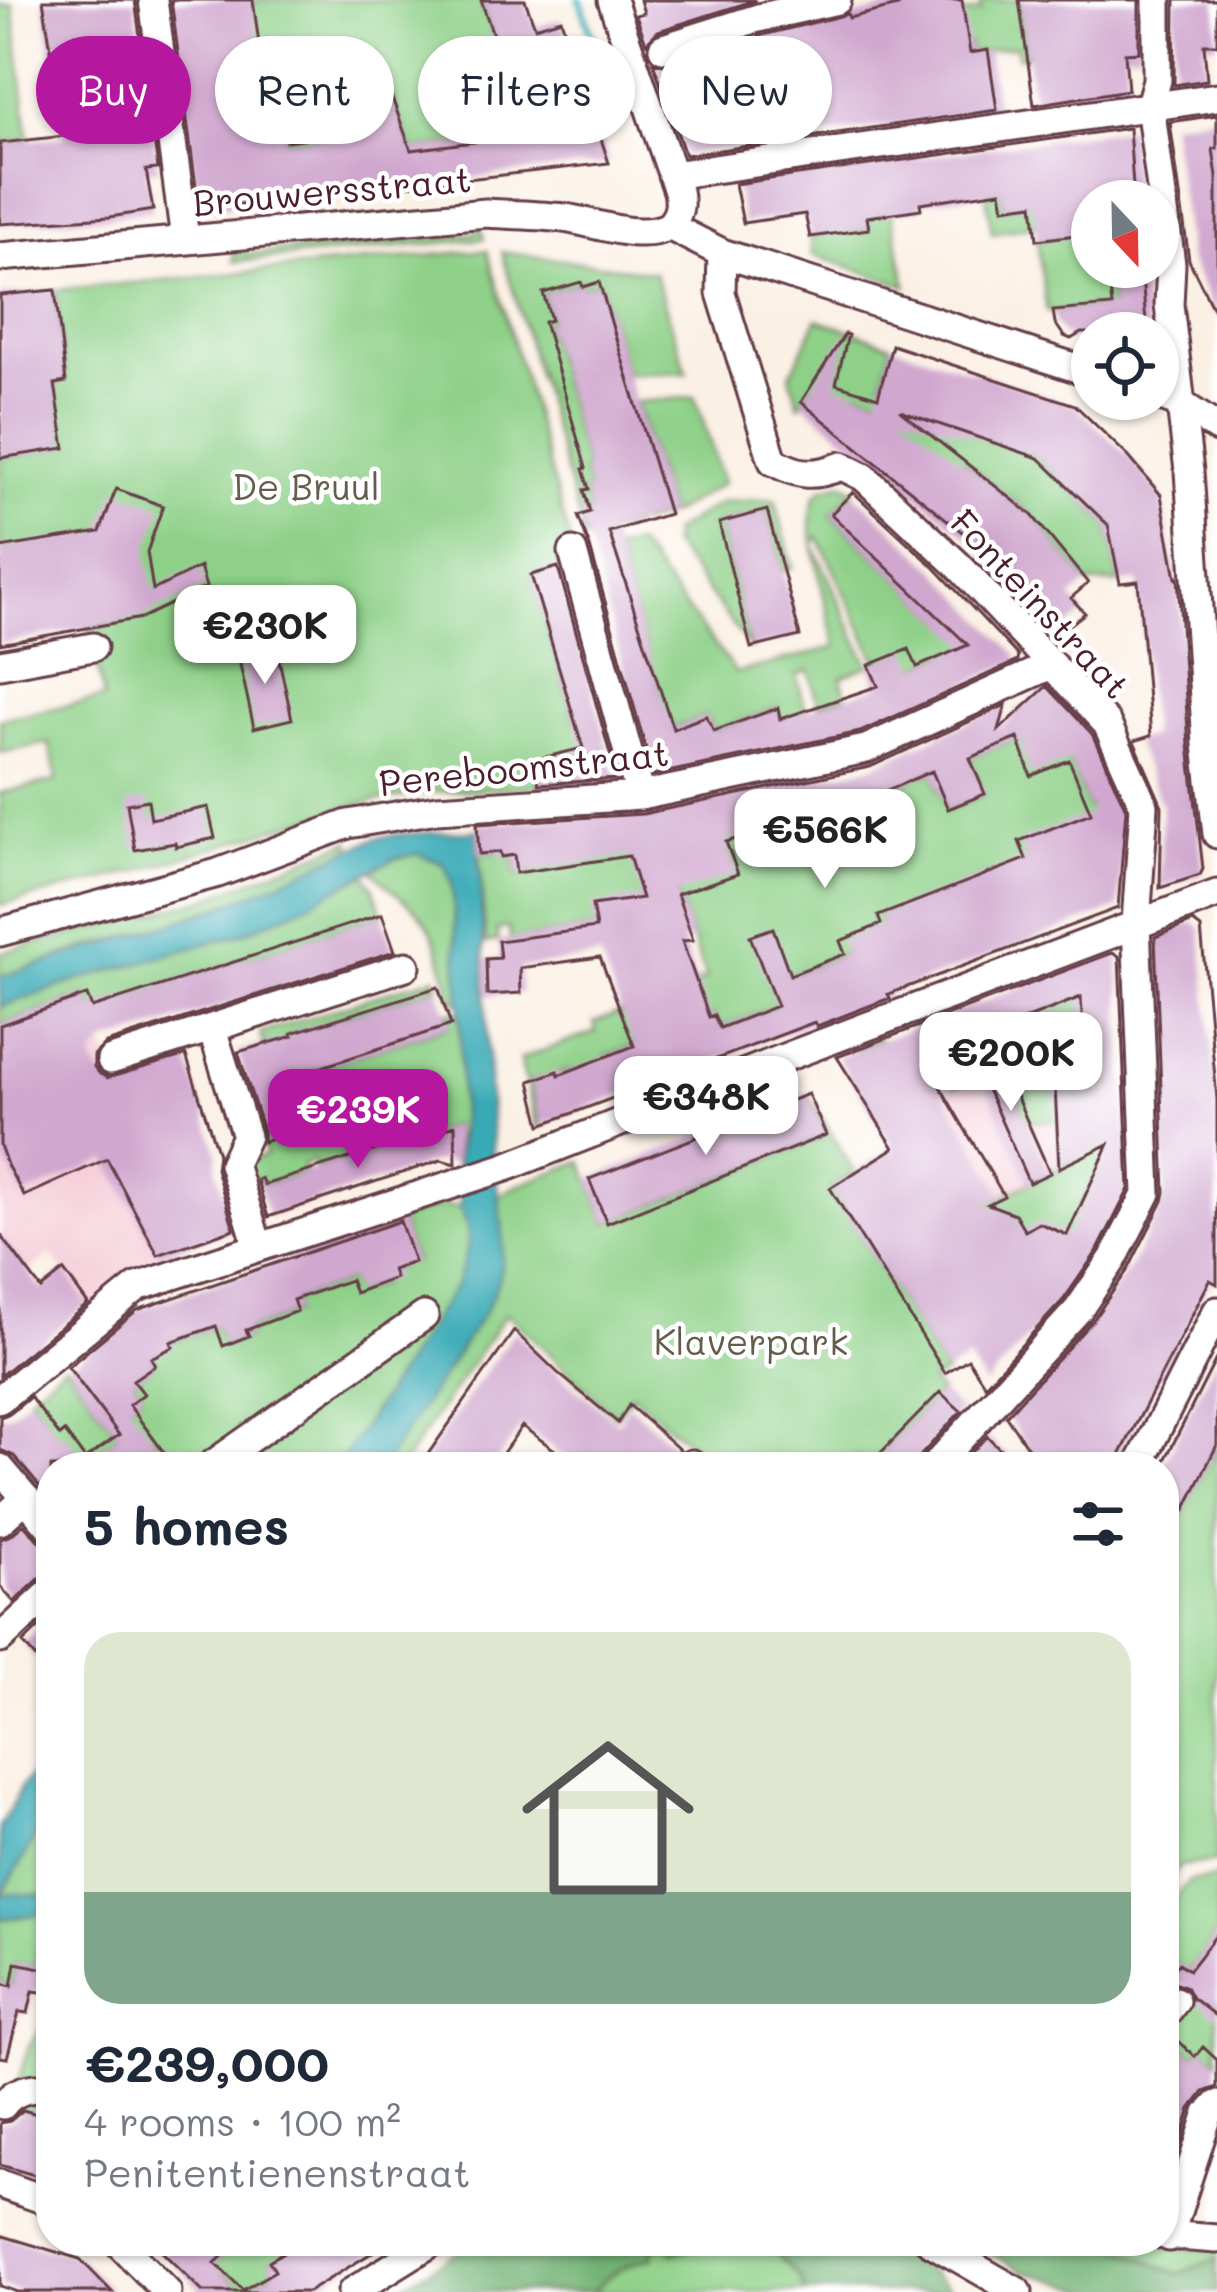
<!DOCTYPE html>
<html lang="en">
<head>
<meta charset="utf-8">
<style>
	body { margin:0; font-family:Mali,sans-serif; background:#f2f2f3; color:#1f2937; height:100vh; display:flex; flex-direction:column; font-size:45px; white-space:nowrap }
	* { box-sizing:border-box; margin:0 }
	p { font-size:39px; color:#747a83 }
	.icon { flex:none; width:66px; height:66px; fill:none; stroke:currentColor; stroke-width:2; stroke-linecap:round; stroke-linejoin:round }
	.map { position:relative; flex:1; overflow:hidden }
	.side { position:absolute; left:36px; top:1452px; width:1143px; height:804px; display:flex; flex-direction:column; background:#fff; border-radius:48px; box-shadow:0 3px 9px #0004 }
	.side>* { flex:none }
	.hud { position:absolute; left:36px; top:36px; width:1146px; height:108px; display:flex; gap:24px }
	.needle { width:78px; rotate:158deg }
	.controls { position:absolute; left:1071px; top:180px; display:grid; gap:24px }
	.controls a { display:grid; place-items:center; width:108px; height:108px; border-radius:50%; background:#fff; box-shadow:0 3px 9px #0004; font-size:60px }
	.price { position:absolute; translate:-50% -102px; padding:0 27px; border-radius:24px; background:#fff; color:#222; font-size:39px; line-height:78px; filter:drop-shadow(0 3px 6px #0008) }
	.price::after { content:''; position:absolute; left:50%; top:72px; width:36px; height:27px; margin-left:-18px; background:inherit; clip-path:polygon(0 0,100% 0,50% 100%) }
	.price.on { background:#b5179e; color:#fff }
	ul { padding:0; list-style:none }
	li { display:grid; align-content:center; gap:24px; height:636px; padding:0 48px }
	li+li { border-top:3px solid #e0e1e3 }
	li span { display:grid; place-items:center; height:372px; border-radius:36px; color:#555 }
	li>.icon { margin-inline-start:auto }
	span .icon { width:216px; height:216px; fill:#fffc; stroke-width:1 }
	li b { font-size:51px }
	h2 { display:flex; justify-content:space-between; align-items:center; height:144px; padding:0 48px; font-size:51px }
	.pill { padding:0 42px; border-radius:54px; background:#fff; box-shadow:0 3px 9px #0004; font-size:42px; line-height:108px }
	.pill.on { background:#b5179e; color:#fff }
	.map>svg:first-child { display:block }
	.built { fill:#f5cfd9 }
	.green { fill:#8ed088; stroke:#6c785a; stroke-width:3 }
	.forest { fill:#72b274; stroke:#5e6850; stroke-width:3 }
	.water { fill:#39aab6; stroke:#426470; stroke-width:3 }
	.lines { fill:none; stroke-linecap:round; stroke-linejoin:round }
	.stream { stroke:#39aab6; stroke-width:8 }
	.building { fill:#d0a7cf; fill-rule:evenodd }
	.minor-casing { stroke:#653e47; stroke-width:33 }
	.minor { stroke:#fff; stroke-width:27 }
	.labels { text-anchor:middle; stroke-width:9; stroke-linejoin:round; paint-order:stroke }
	.street-label { font-size:36px; fill:#4a1f2b; stroke:#fff }
	.park-label { font-size:36px; fill:#625d4c; stroke:#fff }
</style>
</head>
<body>
<div class="map">
<svg width="1217" height="2292" viewBox="0 0 1217 2292">
	<rect width="100%" height="100%" fill="#fff"/>
	<filter id="ink" filterUnits="userSpaceOnUse"><feTurbulence type="fractalNoise" baseFrequency=".00833" numOctaves="2"/><feDisplacementMap in="SourceGraphic" scale="24" xChannelSelector="R" yChannelSelector="G"/><feConvolveMatrix kernelMatrix="1 2 1 2 8 2 1 2 1" color-interpolation-filters="sRGB"/></filter>
	<filter id="wash" filterUnits="userSpaceOnUse"><feTurbulence type="fractalNoise" baseFrequency=".004" numOctaves="4" result="noise"/><feDisplacementMap in="SourceGraphic" scale="48" xChannelSelector="R" yChannelSelector="G"/><feGaussianBlur stdDeviation="2.7" result="paint"/><feColorMatrix in="noise" values="0 0 0 0 0 0 0 0 0 0 0 0 0 0 0 0 0 1.4 0 .05"/><feComposite in="paint" operator="in"/></filter>
	<g filter="url(#wash)">
		<rect width="100%" height="100%" fill="#fbf0e4"/>
		<path class="built" d="M82 979 137 1146 158 1255 92 1308 51 1255 0 1293V1007Z
			M938 1060 955 1087 1002 1063 1071 1121 1075 1161 980 1207 904 1081Z"/>
		<path class="green" d="M256 0H481L500 55 515 50 576 128 473 126 474 142 411 150 376 54 297 58 299 78 340 72 354 157 322 136 286 141 280 101 260 62 293 39 259 44 247 4 256 3Z
			M980 0H1019L1027 55 1018 57 1016 46 970 53 969 44 779 91 783 110 740 119 724 74 728 72 718 39 757 28 768 61 981 10Z
			M13 4 29 140 0 143V5Z
			M1015 173 1092 201 1082 213 1086 246H1092V267H1108L1112 306 1047 312 1037 240 1059 237 1057 221 992 233 986 193 1001 190 1004 208 1020 206Z
			M863 194 889 201 907 286 813 255 810 237 824 235 845 213 848 232 868 229Z
			M480 225 484 239 234 262 233 249 240 248 246 254 475 233Z
			M487 250 573 552 557 557 560 566 531 576 574 719 594 752 533 761 540 786 431 792 352 805 139 871 0 905V793L57 781 49 743 0 753V719L104 698 89 629 109 624 100 569 0 548V458L64 447 55 384 66 381 55 290Z
			M502 252 654 272 687 372 627 374 599 282 583 287 580 282 543 294 551 320 544 323 586 468 583 470 589 489 584 491 590 512 579 516 586 539 669 514 636 402 695 397 723 483 669 515 585 540 578 516Z
			M817 319 892 345 882 382 909 392 1039 458 1108 525 1120 583H1088L1032 515 964 461 901 439 872 420 878 397 861 392 811 387 799 405 790 376Z
			M843 483 854 490 831 515 993 666 953 668 946 654 917 667 878 663 818 536 813 544 869 666 841 677 846 696 819 705 809 670 797 675 809 724 783 731 777 708 714 731 706 716 639 741 629 706 661 695 615 550 636 544 736 673 836 647C831 615 798 520 817 494 823 486 834 485 843 483Z
			M775 499 793 568 783 571 767 510 719 523 751 649 672 545 673 532 722 502Z
			M1022 709 1067 756 1089 808H1095V857L879 916 886 938 769 983 777 1006 720 1028 714 1015 606 1056 610 1068 576 1081 572 1070 530 1081 541 1125 537 1127 520 1059 596 1032 594 1023 706 979 677 894 642 898 596 928 510 940 509 928 497 929 498 941 486 943 479 854 500 852 514 855 516 875 530 874 527 854 685 841 775 826 771 815 880 790 881 793 932 771 948 809 984 795 970 758 1026 735 1017 713Z
			M350 841 353 849 273 886 174 923 80 950 0 977V953L205 899Z
			M418 854 444 864 452 883 460 1003 452 1000C443 969 440 933 415 909 400 895 385 886 372 869L396 858Z
			M364 873 373 886 383 914 92 1009 87 995 0 1025V1007L82 979 243 933 294 911Z
			M435 977 438 987 293 1033 306 1072 450 1026 447 1012 460 1013 461 1123 456 1166 455 1125 316 1168 313 1161 303 1165 305 1172 264 1185 261 1179 251 1182 245 1162 266 1155 262 1142 297 1131 269 1043 263 1044 260 1033Z
			M1082 996 1084 1045 1057 1047 1058 1066H1054L1062 1121H1027L1002 1064 955 1087 935 1053Z
			M878 1038 980 1207 1075 1161 1071 1121 1117 1140 1080 1208 1076 1238 1025 1280 1049 1319 1038 1333 857 1047Z
			M808 1094 854 1172 830 1188 945 1373 931 1382 940 1392 868 1466 857 1456 846 1467H716L632 1394 616 1416 506 1313 401 1467H147L165 1453 151 1435 145 1438 123 1409 143 1394 133 1380 154 1365 151 1358 171 1342 216 1326 224 1346 248 1337 246 1330 296 1312 293 1300 350 1280 356 1292 381 1284 378 1274 414 1261 399 1219 444 1205 460 1208 498 1196 512 1188 582 1161 607 1223 826 1136Z
			M65 1364 119 1435 85 1459 45 1447 38 1426 47 1419 29 1396Z
			M1217 1445V1861L1180 1866 1164 1888V1552Z
			M51 1811V1895H2L46 1817Z
			M1217 1877V1934L1189 1970 1178 1964 1167 1978 1174 1984 1164 1997V1912L1189 1881Z
			M51 1913V1947L41 1945 36 1967 16 1964 12 1986 0 1983V1919Z
			M1192 1998 1217 2002V2060L1203 2048 1195 2056 1184 2046 1164 2068V2053L1176 2039 1168 2031Z
			M51 2016V2118L11 2107 29 2045Z
			M227 2241H299L300 2242 270 2261 275 2271 243 2290 223 2271 219 2274 211 2267 226 2253 220 2247Z
			M718 2241H764L799 2277 805 2292H594C607 2273 626 2265 651 2258V2253L658 2245 667 2246 673 2253Z
			M1102 2241H1144L1180 2249H1217V2258L1179 2274Z"/>
		<path class="forest" d="M475 2241H717L673 2253 667 2246 658 2245 651 2252 652 2258C626 2265 607 2272 594 2292H392Z
			M764 2241H894L954 2292H805L799 2277Z
			M965 2241H1102L1179 2274 1217 2258V2292H1095L1024 2271Z"/>
		<path class="water" d="M477 831C485 938 486 1046 493 1153 496 1189 506 1227 502 1263 499 1282 492 1298 483 1314L382 1467H337L457 1283 468 1247V1228L460 1208 456 1166 461 1123 460 1003 452 883 444 864 418 854 396 858 294 911 243 933 82 979 0 1007V977C77 951 156 931 232 902 281 883 328 858 377 838L398 834Z
			M51 1753V1811L2 1894 51 1895V1913L0 1919V1828L23 1784Z"/>
		<g class="lines">
			<path class="stream" d="M580 0 615 102"/>
		</g>
		<g id="blocks">
			<path class="building" d="M43 0H135L158 169 146 170 153 210 110 217 0 224V143L65 136Z
				M171 0H253L259 44 294 39 296 58 376 54 411 150 474 142 472 126 540 121 515 50 500 55 481 0H525L535 27 561 19 609 163 199 209ZM340 72 350 133 286 141 280 101 294 99 291 79Z
				M640 0H756L658 31 646 43 636 15 644 13Z
				M896 0H962L970 53 988 50 997 110 685 155 653 62 668 65 721 48 728 72 724 74 740 119 783 110 770 60 767 61 759 36 848 14 849 18 898 6Z
				M1019 0H1139V52L1125 53 1128 90 1034 105Z
				M1175 0H1217V44H1204L1207 80 1174 85Z
				M1217 115V148L1213 149 1217 177V317L1189 260 1170 122Z
				M1129 128 1134 201H1092V233L1037 240 1033 204 1004 208 1001 191 920 203 921 209 867 217 869 229 810 237 805 214 743 223 735 184Z
				M1108 267H1141L1147 333H1081L1071 339 1064 336 1055 323 1053 311 1112 306Z
				M581 282 583 287 599 282 669 514 609 532 673 729 706 716 714 731 778 708 780 719 878 686 869 665 909 649 917 667 968 645 831 514 853 492 935 568 1018 656 1017 661 860 732 653 775 590 547 578 516 590 512 584 490 589 489 583 469 586 468 544 322 551 320 543 293Z
				M55 290 66 382 55 384 65 448 0 458V295Z
				M845 334 848 335 836 384 878 397 892 345 1075 405 1129 457 1161 495 1176 578H1178L1189 745 1203 869 1200 875 1160 888 1162 806 1134 741 1151 736 1138 581 1120 583 1108 525 1039 458 900 411 1032 515 1088 583 1071 598 1085 613 1057 635 966 535 801 402Z
				M116 489 163 506 147 552 153 590 200 567 206 587 141 618 0 644V548L100 532Z
				M767 510 800 636 751 648 719 523Z
				M558 567 617 779 539 784 533 760 583 748 531 575Z
				M276 646 292 719 254 728 238 655Z
				M1047 686 1092 734 1126 809 1118 908 888 994 890 998 817 1026 815 1022 541 1125 530 1081 558 1071 559 1075 634 1046 600 957 520 968 521 993 487 995 486 959 500 958 498 941 596 928 592 905 642 898 629 856 516 873 514 855 501 857 500 852 479 854 477 824 643 814 870 767 1006 705 999 730ZM1018 738 1031 776 1069 760 1091 813 1019 841 1026 859 878 916 881 924 840 941 845 954 790 975 773 928 750 936 777 1006 720 1028 714 1015 709 1017 682 941 693 940 677 894 738 874 726 842 776 827 771 815 880 791 881 793 932 771 948 809 985 794 970 758Z
				M148 800 151 819 208 807 215 838 176 847 175 843 135 850 127 804Z
				M382 914 395 951 106 1043 94 1055V1067L100 1074 108 1078 186 1055 218 1154 216 1169 234 1229 158 1255 107 1159 24 1196 7 1165 0 1145V1025L87 995 92 1008Z
				M1193 922 1201 928 1217 1099V1284L1210 1280 1114 1467H1041L1006 1416 1093 1320 1129 1268 1163 1201 1165 1192 1155 937Z
				M1112 953 1119 956 1129 1189 1098 1250 1064 1299 985 1385 968 1359 945 1373 830 1188 894 1148 837 1057ZM1081 997 1084 1045 1057 1046 1058 1066H1054L1059 1168 1109 1144 1067 1235 1039 1223 1025 1231 1015 1214 988 1204 1004 1196 924 1059Z
				M438 987 451 1025 282 1080 297 1131 263 1142V1131L238 1052 293 1036 292 1033Z
				M996 1050 1050 1173 1029 1183 970 1051Z
				M808 1094 826 1135 607 1223 589 1179Z
				M455 1125 456 1164 441 1160 268 1217 257 1180 261 1178 264 1185Z
				M400 1221 414 1262 392 1270 395 1278 355 1293 350 1280 293 1300 297 1311 246 1330 249 1336 223 1346 216 1326 171 1342 173 1347 151 1358 155 1365 133 1380 144 1394 129 1405 165 1454 147 1467H51V1500L14 1456 0 1450V1417L11 1413 30 1397 60 1436 65 1432 85 1459 119 1435 68 1367 137 1310Z
				M0 1234 41 1289 64 1271 88 1304 0 1376Z
				M514 1331 559 1374 618 1423 629 1405 681 1451 672 1467H578L522 1426 493 1467H419Z
				M1217 1357V1445L1164 1553V1462Z
				M940 1392 961 1411 921 1455 916 1467H867Z
				M987 1436 995 1444 1020 1467H958Z
				M24 1524 38 1540 51 1546V1574L39 1579 14 1602 0 1586V1539L11 1535Z
				M51 1616V1676L23 1643Z
				M1217 1934V2017L1192 1998 1186 1987 1167 1979 1179 1963 1189 1970Z
				M16 1963 51 1970V1981L49 1993 33 1991 28 2013 19 2012 7 2058 0 2057V1983L12 1986Z
				M1170 2033 1195 2056 1203 2047 1217 2060V2087L1204 2092 1191 2109 1166 2187 1164 2034Z
				M23 2110 51 2118V2180L0 2165V2123L10 2121Z
				M0 2235 80 2259 112 2292H17L0 2286Z
				M151 2241H215L226 2253 215 2263 243 2290 275 2271 269 2261 301 2241H391L308 2292H203Z"/>
		</g>
	</g>
	<g filter="url(#ink)">
		<use href="#blocks" fill-opacity="0" stroke="#653e47" stroke-width="3"/>
		<g class="lines">
			<g class="minor-casing">
				<path id="minor" d="M153 0 185 239
					M612 0 678 191C681 206 679 215 669 226
					M1157 0V80L1150 105 1171 264 1169 305 1189 471 1207 744 1217 834
					M663 48 758 18 837 0
					M672 175 1217 97
					M669 226 722 253 1092 373
					M722 253 721 293 773 461C799 476 813 477 842 466L864 477 958 565 1107 724 1144 806 1136 923 1147 1193 1113 1259 1078 1310 934 1467
					M0 257 486 213C512 215 538 215 564 218 595 222 639 242 669 226
					M1158 396 1181 404 1217 428
					M573 552 640 796
					M0 664 93 647
					M0 932 218 873 348 824 437 809 640 796 866 749 1051 665
					M212 1029 246 1136 233 1164 258 1246
					M111 1060 406 966
					M0 1399 137 1287 506 1167 794 1054 1217 894
					M209 1467 424 1316
					M690 1467 692 1464
					M1138 1467 1217 1311
					M0 1468 51 1528
					M0 1521 26 1498
					M0 1639 51 1592
					M1164 2016 1175 2001
					M3 2105C13 2091 30 2087 47 2088
					M0 2184 51 2202
					M1164 2235 1217 2239
					M1169 2237 1208 2115 1217 2105
					M117 2241 167 2292
					M929 2241 1018 2292
					M352 2292 434 2241"/>
			</g>
			<use href="#minor" class="minor"/>
		</g>
	</g>
	<g class="labels">
		<g class="street-label">
			<text transform="translate(332 191) rotate(-5)" y="13">Brouwersstraat</text>
			<text transform="translate(1040 604) rotate(47)" y="13">Fonteinstraat</text>
			<text transform="translate(524 768) rotate(-6)" y="13">Pereboomstraat</text>
		</g>
		<g class="park-label">
			<text x="306" y="500">De Bruul</text>
			<text x="751" y="1355">Klaverpark</text>
		</g>
	</g>
</svg>
<div class="controls">
<a><svg class="needle" viewBox="-14 -14 28 28"><path d="M0-13l5 13h-10z" fill="#e53935"/><path d="M0 13l5-13h-10z" fill="#747a83"/></svg></a>
<a><svg class="icon" aria-label="locate" viewBox="0 0 24 24"><circle cx="12" cy="12" r="6"/><path d="M12 2v4M12 18v4M2 12h4M18 12h4"/></svg></a>
</div>
<b class="price" style="left:265px;top:687px">€230K</b>
<b class="price" style="left:825px;top:891px">€566K</b>
<b class="price" style="left:1011px;top:1114px">€200K</b>
<b class="price" style="left:706px;top:1158px">€348K</b>
<b class="price on" style="left:358px;top:1171px">€239K</b>
<div class="hud">
<a class="pill on">Buy</a>
<a class="pill">Rent</a>
<a class="pill">Filters</a>
<a class="pill">New</a>
</div>
<section class="side">
<h2>5 homes<svg class="icon" aria-label="filters" viewBox="0 0 24 24"><path d="M4 7h16M4 17h16"/><circle cx="9" cy="7" r="2"/><circle cx="15" cy="17" r="2"/></svg></h2>
<ul>
<li><span style="background:linear-gradient(#dfe7d0 70%,#7fa58c 0)"><svg class="icon" aria-label="home" viewBox="0 0 24 24"><path d="M3 11l9-7 9 7M6 9v11h12V9"/></svg></span><div><b>€239,000</b><p>4 rooms · 100 m²</p><p>Penitentienenstraat</p></div></li>
</ul>
</section>
</div>
</body>
</html>
